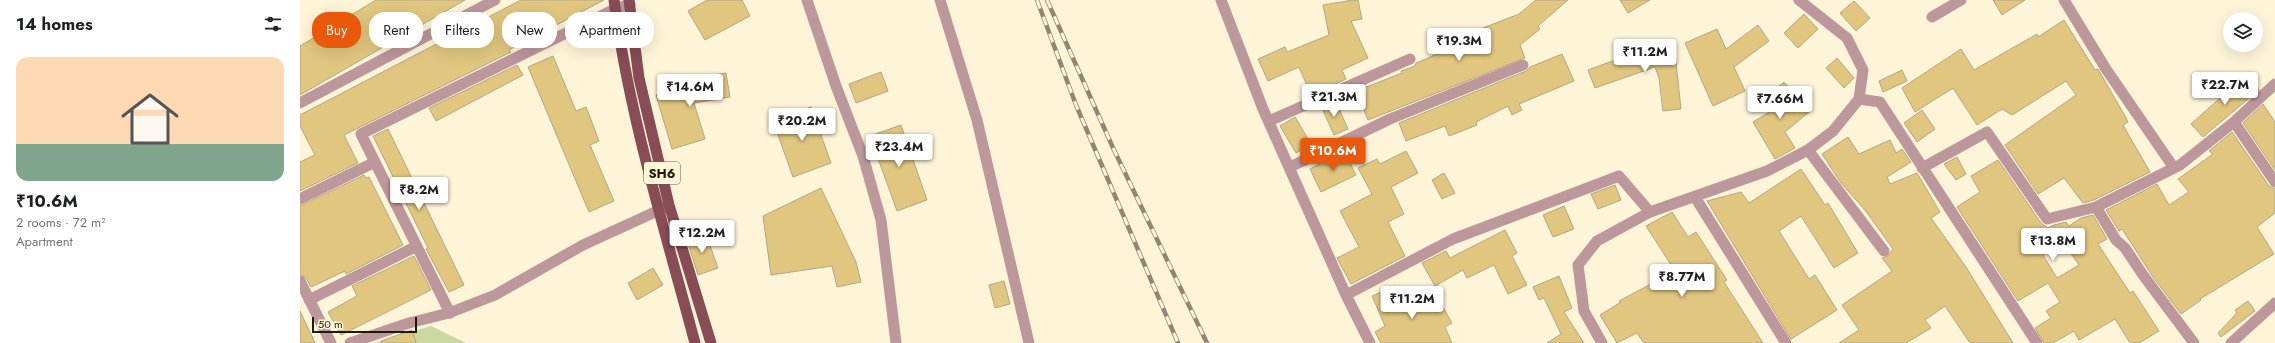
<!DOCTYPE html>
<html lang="en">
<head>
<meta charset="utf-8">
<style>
	body { margin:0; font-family:Jost,sans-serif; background:#f6f6f6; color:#202124; height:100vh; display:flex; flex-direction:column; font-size:15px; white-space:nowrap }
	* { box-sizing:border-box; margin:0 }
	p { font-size:13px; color:#757577 }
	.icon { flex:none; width:22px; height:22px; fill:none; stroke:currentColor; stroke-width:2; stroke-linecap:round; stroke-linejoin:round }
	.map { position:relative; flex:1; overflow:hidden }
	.sheet { display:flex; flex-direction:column; background:#fff; width:300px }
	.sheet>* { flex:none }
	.banner { position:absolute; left:12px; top:12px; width:380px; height:36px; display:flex; gap:8px }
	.tools { position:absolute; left:1923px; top:12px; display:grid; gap:8px }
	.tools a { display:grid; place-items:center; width:40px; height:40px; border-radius:50%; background:#fff; box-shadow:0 4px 16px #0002; font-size:20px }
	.scale { position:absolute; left:12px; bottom:10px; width:105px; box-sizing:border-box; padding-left:4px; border:2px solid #1e190d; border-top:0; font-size:11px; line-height:14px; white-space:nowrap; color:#1e190d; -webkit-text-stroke:3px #fef4d8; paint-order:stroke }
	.price { position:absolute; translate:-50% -34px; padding:0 9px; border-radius:4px; background:#fff; color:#222; font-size:13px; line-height:26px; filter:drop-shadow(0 1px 2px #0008) }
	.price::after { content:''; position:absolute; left:50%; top:24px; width:12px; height:9px; margin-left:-6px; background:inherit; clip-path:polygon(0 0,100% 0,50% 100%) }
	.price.current { background:#ea580c; color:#fff }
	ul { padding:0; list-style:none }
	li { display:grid; align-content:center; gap:8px; height:212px; padding:0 16px }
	li span { display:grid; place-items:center; height:124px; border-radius:12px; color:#555 }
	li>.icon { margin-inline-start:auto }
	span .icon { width:72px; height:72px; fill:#fffc; stroke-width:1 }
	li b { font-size:17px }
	h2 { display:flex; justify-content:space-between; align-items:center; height:48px; padding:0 16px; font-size:17px }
	.pill { padding:0 14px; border-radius:16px; background:#fff; box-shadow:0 4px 16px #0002; font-size:14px; line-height:36px }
	.pill.current { background:#ea580c; color:#fff }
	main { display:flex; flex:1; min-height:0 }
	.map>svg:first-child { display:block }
	.green { fill:#cdd8a0 }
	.building { fill:#e0c67f; stroke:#b2a685; fill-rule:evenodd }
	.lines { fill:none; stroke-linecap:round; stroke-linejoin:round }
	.minor { stroke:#bc989d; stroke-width:11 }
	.tertiary { stroke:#bc989d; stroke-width:11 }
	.primary { stroke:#874c56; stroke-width:11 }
	.rail-casing { stroke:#8f8773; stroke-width:4.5 }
	.rail { stroke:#fef4d8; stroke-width:3; stroke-dasharray:9; stroke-linecap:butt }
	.labels { text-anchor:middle; stroke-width:3.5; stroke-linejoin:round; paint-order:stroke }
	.shield { fill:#fef4d8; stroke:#615b4a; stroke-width:1 }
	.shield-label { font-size:13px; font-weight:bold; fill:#1e190d }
</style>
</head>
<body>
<main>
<section class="sheet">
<h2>14 homes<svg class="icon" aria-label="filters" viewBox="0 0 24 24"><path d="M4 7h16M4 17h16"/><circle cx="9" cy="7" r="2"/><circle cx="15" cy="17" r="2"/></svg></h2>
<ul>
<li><span style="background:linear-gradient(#ffd9b3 70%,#7fa58c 0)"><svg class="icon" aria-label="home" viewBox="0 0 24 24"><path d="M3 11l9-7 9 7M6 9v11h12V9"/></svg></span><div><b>₹10.6M</b><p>2 rooms · 72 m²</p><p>Apartment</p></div></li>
</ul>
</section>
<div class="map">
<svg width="1975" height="343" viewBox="0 0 1975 343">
	<rect width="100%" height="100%" fill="#fef4d8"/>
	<path class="green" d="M131 326 166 343H74Z"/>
	<path class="building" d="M76 0H165L0 95V46Z
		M221 0H304L209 50 211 52 44 135 58 163 0 191V162L15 155 0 126V115Z
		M407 0H442L450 16 405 40 388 11Z
		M1053 0H1058L1062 19 1051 21 1068 58 1042 70 1046 79 1011 95 999 67 968 81 958 59 985 47 987 52 1029 35 1023 5Z
		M1236 0H1268L1238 26 1240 29 1220 45 1225 58 1068 120 1056 91 1102 73 1101 71 1115 66 1116 63 1185 34 1183 28 1219 14Z
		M1320 0H1350L1328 13Z
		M1693 0H1725L1702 15Z
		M1554 1 1570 18 1556 31 1540 13Z
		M1504 14 1518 29 1498 48 1484 33Z
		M1764 20 1795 70 1798 69 1825 116 1828 122 1823 125 1850 172 1794 200 1783 203 1764 178 1738 194 1705 145 1776 95 1766 81 1712 115 1702 109 1677 125 1653 88 1615 112 1602 88 1661 49 1674 70 1737 34 1738 37Z
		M1458 25 1469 41 1434 67 1445 91 1413 106 1385 43 1417 29 1426 49Z
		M1374 44 1381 109 1363 111 1359 78 1355 67 1295 88 1288 70 1334 53 1337 59Z
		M1262 54 1274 81 1219 104 1222 110 1212 115 1208 106 1176 122 1177 125 1149 136 1145 126 1106 141 1099 123 1226 71 1230 67Z
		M253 56 276 111 286 107 290 117 299 141 290 145 314 201 289 212 228 67Z
		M1537 58 1554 78 1544 88 1526 68Z
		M217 65 223 75 136 121 129 108Z
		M1602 70 1607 81 1583 92 1579 81Z
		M581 72 588 91 556 103 549 84Z
		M426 73 430 97 394 103 405 139 372 149 356 95 402 81 401 77Z
		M1946 75 1959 90 1903 137 1891 124Z
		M1484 82 1509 112 1485 132 1495 148 1475 159 1453 122 1473 110 1464 99Z
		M1035 100 1048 129 1034 135 1021 106Z
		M1963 104 1975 122V170L1943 123Z
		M511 107 531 163 493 177 473 121Z
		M1622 110 1635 129 1617 142 1604 123Z
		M995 117 1011 144 996 153 980 126Z
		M601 125 627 200 597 211 570 136Z
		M88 129 164 285 149 292 126 249 128 248 73 136Z
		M1932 132 1969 186 1975 189V213L1957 227 1974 254 1900 299 1901 300 1881 314 1853 277 1822 229 1819 231 1806 210 1857 184 1869 205 1889 192 1878 179 1913 154 1909 151Z
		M1548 137 1559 154 1590 140 1596 153 1602 149 1611 162 1587 177 1590 184 1617 173 1640 212 1631 218 1666 267 1713 343H1670L1645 306 1625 320 1631 328 1606 343H1539L1559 330 1542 305 1592 271 1582 258 1588 256 1593 249 1565 210 1541 183 1522 154Z
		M1044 151 1056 175 1021 192 1010 169Z
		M1106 151 1118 173 1091 187 1104 214 1088 222 1105 256 1051 284 1037 258 1059 247 1040 211 1072 194 1058 168 1077 159 1080 164Z
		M1657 157 1666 174 1656 180 1644 164Z
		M1698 160 1741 223 1748 228 1754 225 1766 222 1769 226 1781 218 1793 215 1807 239 1798 244 1830 293 1833 291 1859 331 1839 343H1830L1815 319 1779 340 1774 331 1753 343H1744L1735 328 1751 318 1746 311 1760 302 1748 283 1718 301 1657 207 1680 192 1671 176ZM1763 242 1779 265 1757 278 1743 255Z
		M1501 169 1525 205 1528 203 1558 253 1534 268 1501 216 1479 231 1509 279 1515 275 1537 310 1491 339 1407 201 1441 192 1449 203Z
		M1144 173 1155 193 1142 199 1132 180Z
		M64 175 66 178 69 177 103 245 46 274 45 271 11 287 6 278 0 274V206Z
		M1315 185 1321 200 1298 209 1291 194Z
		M521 188 556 262 561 282 537 287 532 266 471 275 463 216Z
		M1264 206 1274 229 1253 237 1243 215Z
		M1372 212 1388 237 1396 232 1427 280 1424 282 1463 343H1344L1337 333 1317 343 1300 315 1321 302 1319 301 1375 271 1346 226Z
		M1205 230 1217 253 1212 256 1227 285 1208 294 1194 265 1167 278 1163 270 1135 286 1122 263 1146 251 1150 258Z
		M406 234 418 268 398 275 387 240Z
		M114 256 131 290 41 335 28 312 57 296 52 286Z
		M353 268 363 285 337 300 328 283Z
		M1259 276 1272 308 1264 312 1284 343H1247L1261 334 1244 298 1239 300 1233 287Z
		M704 281 710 304 695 308 689 285Z
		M1095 286 1105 309 1135 293 1152 323 1145 327 1152 343H1081L1075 332 1085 326 1072 296Z
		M1948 301 1955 311 1921 337 1918 333 1937 313 1935 310Z
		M0 311 15 343H0Z
		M112 330 116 343H81V341Z"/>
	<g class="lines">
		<path class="minor" d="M507 0 536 86 563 156 581 220 596 343
			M640 0 677 120 729 343
			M921 0 963 109 1046 295 1070 343
			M1764 0 1806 69 1874 168
			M1632 17 1661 0
			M1559 99 1580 102 1737 343
			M0 103 195 0
			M969 121 1110 59
			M1934 122 1975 182
			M1508 150 1584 251
			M990 167 1090 119 1223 65
			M1622 168 1687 132 1747 219 1796 207 1880 165 1934 122 1975 84
			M1395 197 1486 343
			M0 199 75 162
			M1796 207 1816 240 1825 248 1843 275 1894 343
			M0 281 31 343
			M1046 295 1153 239 1319 176 1350 212
			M9 300 117 246
			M150 313 61 134 315 9 330 4
			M1931 343 1975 303"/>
		<path class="tertiary" d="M50 343 109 323 149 313 195 295 283 245 366 207
			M1302 343 1284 311 1278 265 1297 241 1350 212 1467 171 1508 150 1533 131 1559 99 1563 70 1547 38 1499 0"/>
		<path class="primary" d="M314 0C329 116 365 230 395 343
			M329 0 339 78 369 205 411 343"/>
		<g class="rail-casing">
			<path id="rail" d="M737 0 776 105 878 343
				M747 0 814 150 907 343"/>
		</g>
		<use href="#rail" class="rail"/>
	</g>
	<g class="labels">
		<rect class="shield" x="344" y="162" width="36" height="22" rx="3"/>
		<g class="shield-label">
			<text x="362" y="178">SH6</text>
		</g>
	</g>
</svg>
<div class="tools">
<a><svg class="icon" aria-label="layers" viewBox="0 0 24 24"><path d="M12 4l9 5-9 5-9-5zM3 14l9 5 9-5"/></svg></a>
</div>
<div class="scale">50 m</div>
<b class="price" style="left:1159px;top:62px">₹19.3M</b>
<b class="price" style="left:1345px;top:73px">₹11.2M</b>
<b class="price" style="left:1925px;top:106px">₹22.7M</b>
<b class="price" style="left:390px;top:108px">₹14.6M</b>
<b class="price" style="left:1034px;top:118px">₹21.3M</b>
<b class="price" style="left:1480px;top:120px">₹7.66M</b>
<b class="price" style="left:502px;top:142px">₹20.2M</b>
<b class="price" style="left:599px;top:168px">₹23.4M</b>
<b class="price current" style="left:1033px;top:172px">₹10.6M</b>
<b class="price" style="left:119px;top:211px">₹8.2M</b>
<b class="price" style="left:402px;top:254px">₹12.2M</b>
<b class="price" style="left:1753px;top:262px">₹13.8M</b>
<b class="price" style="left:1382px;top:298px">₹8.77M</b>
<b class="price" style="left:1112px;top:320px">₹11.2M</b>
<div class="banner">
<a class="pill current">Buy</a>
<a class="pill">Rent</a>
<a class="pill">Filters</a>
<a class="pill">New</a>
<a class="pill">Apartment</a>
</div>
</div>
</main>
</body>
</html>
